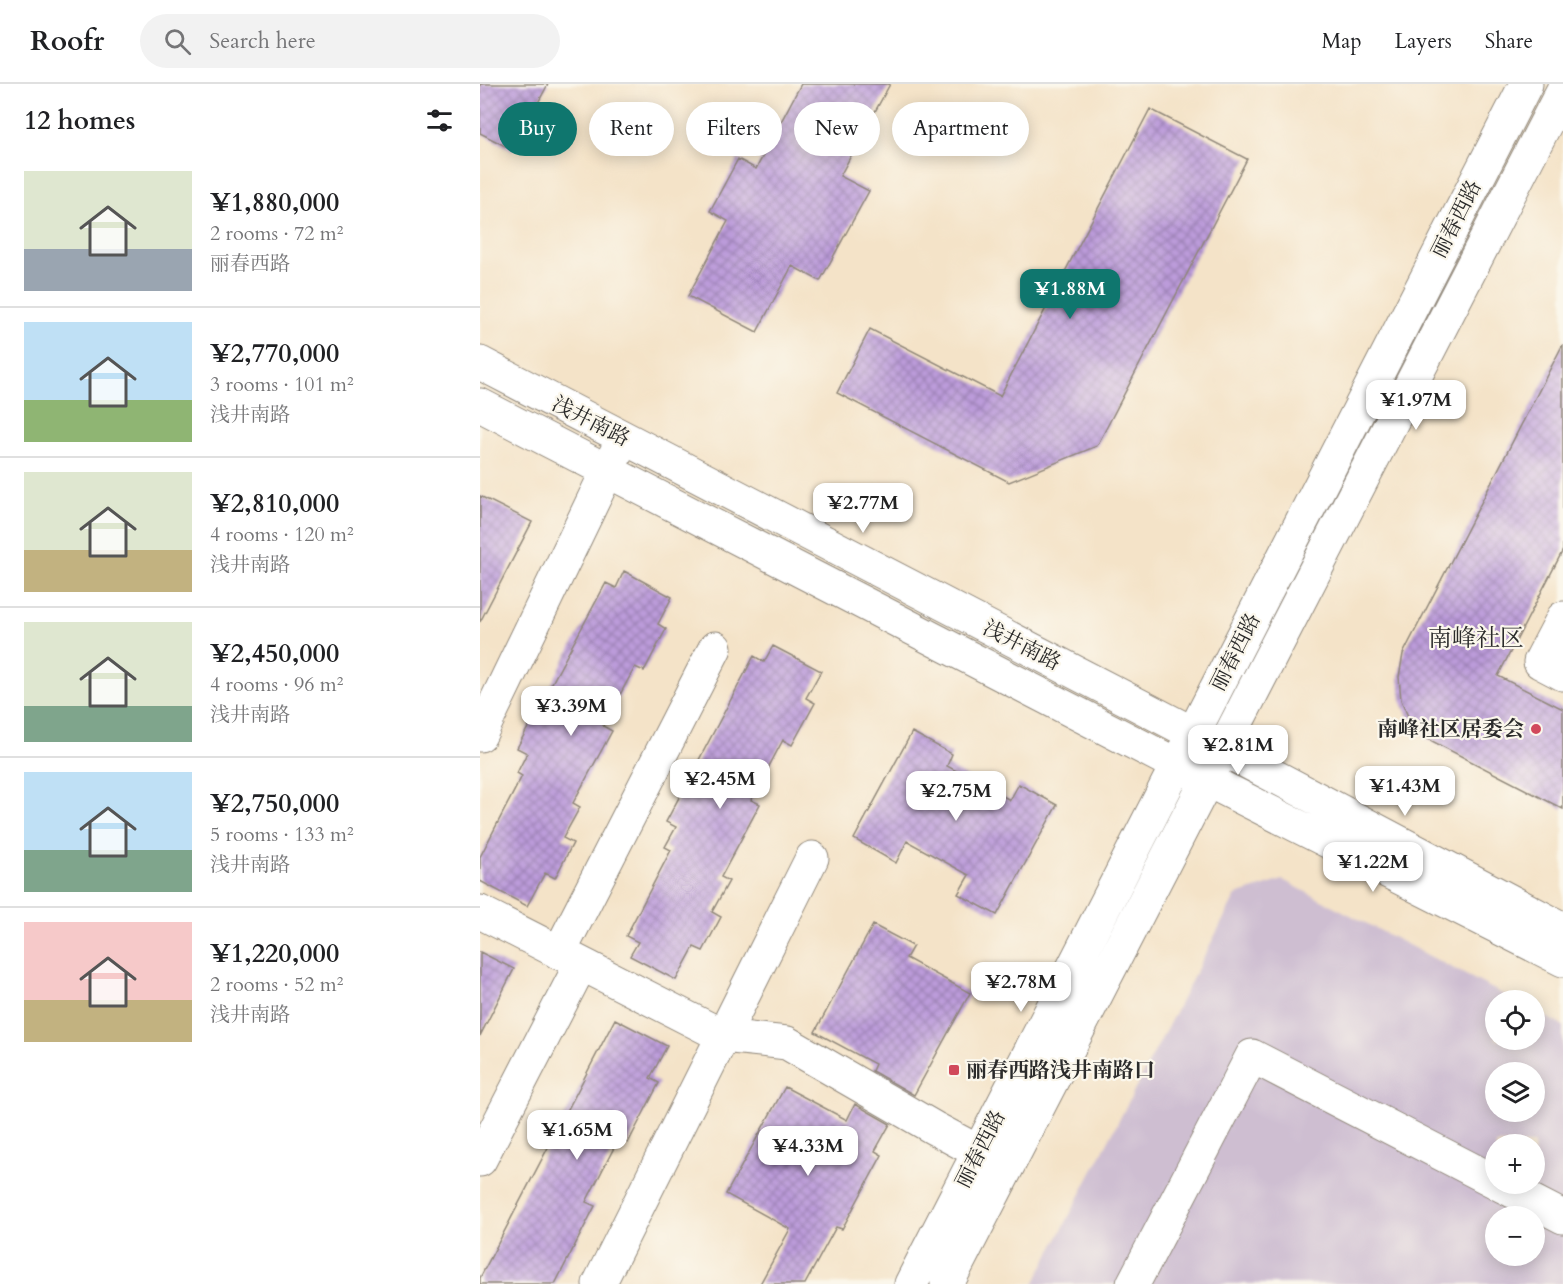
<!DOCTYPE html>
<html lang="en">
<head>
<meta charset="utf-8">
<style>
	body { margin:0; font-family:Cardo,"Noto Serif SC",serif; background:#f2f2f2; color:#202124; height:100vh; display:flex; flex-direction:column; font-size:22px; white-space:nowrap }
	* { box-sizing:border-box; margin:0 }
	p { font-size:20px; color:#757577 }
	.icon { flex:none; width:33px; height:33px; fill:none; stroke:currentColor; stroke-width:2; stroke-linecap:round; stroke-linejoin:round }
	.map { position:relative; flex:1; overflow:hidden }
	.side { display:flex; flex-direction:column; background:#fff; width:480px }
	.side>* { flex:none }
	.banner { position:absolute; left:18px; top:18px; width:570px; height:54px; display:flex; gap:12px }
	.fabs { position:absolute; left:1005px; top:906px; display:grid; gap:12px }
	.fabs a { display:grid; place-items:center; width:60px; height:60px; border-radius:50%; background:#fff; box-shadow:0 3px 15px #0003; font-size:30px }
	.price { position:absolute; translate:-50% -51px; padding:0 14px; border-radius:12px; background:#fff; color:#222; font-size:20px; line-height:39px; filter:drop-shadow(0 2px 3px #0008) }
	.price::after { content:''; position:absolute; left:50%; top:36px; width:18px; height:14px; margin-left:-9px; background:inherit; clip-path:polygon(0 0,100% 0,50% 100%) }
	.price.on { background:#0f766e; color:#fff }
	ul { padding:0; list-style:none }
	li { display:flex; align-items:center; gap:18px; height:150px; padding:0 24px }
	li+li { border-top:2px solid #e0e0e0 }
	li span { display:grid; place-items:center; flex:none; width:168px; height:120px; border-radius:0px; color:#555 }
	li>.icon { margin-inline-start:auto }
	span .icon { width:72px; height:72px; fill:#fffc; stroke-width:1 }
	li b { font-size:26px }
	h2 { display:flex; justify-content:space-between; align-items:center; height:72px; padding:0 24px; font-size:26px }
	.tag { padding:0 21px; border-radius:27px; background:#fff; box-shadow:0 3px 15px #0003; font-size:21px; line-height:54px }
	.tag.on { background:#0f766e; color:#fff }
	header { display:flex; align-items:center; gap:36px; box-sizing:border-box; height:84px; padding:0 30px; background:#fff; border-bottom:2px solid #e0e0e0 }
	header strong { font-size:28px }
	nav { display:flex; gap:33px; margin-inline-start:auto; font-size:21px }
	.search { width:420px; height:54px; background:#f2f2f2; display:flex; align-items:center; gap:15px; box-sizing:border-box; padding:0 21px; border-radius:33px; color:#757577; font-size:22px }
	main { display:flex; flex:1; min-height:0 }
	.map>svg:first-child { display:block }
	.industrial { fill:#cebed1; fill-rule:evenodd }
	.building { fill:url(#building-cross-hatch) }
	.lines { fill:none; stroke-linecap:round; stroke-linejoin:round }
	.minor-casing { stroke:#90877a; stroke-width:35 }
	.major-casing { stroke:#90877a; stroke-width:35 }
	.minor { stroke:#fff; stroke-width:33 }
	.major { stroke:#fff; stroke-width:33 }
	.poi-dot { fill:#d1495b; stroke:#fbf7ec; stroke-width:2 }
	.labels { text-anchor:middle; stroke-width:4.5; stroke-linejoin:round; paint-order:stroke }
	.street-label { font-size:21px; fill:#2b2b2b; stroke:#fbf7ec }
	.poi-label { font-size:21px; font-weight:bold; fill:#2b2b2b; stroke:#fbf7ec; text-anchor:end }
	.quarter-label { font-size:24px; fill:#2b2b2b; stroke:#fbf7ec }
</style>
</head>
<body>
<header>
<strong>Roofr</strong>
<div class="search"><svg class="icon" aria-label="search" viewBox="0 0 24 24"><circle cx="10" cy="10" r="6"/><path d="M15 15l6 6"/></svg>Search here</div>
<nav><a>Map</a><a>Layers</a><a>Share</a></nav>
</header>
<main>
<section class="side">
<h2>12 homes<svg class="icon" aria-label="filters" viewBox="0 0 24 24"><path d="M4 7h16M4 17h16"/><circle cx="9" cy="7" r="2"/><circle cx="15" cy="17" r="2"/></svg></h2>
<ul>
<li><span style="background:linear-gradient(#dfe7d0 65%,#9aa5b1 0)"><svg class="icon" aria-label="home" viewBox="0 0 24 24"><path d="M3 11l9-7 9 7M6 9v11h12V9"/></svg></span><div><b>¥1,880,000</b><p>2 rooms · 72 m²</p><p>丽春西路</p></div></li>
<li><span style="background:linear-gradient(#bfe0f5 65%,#8fb573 0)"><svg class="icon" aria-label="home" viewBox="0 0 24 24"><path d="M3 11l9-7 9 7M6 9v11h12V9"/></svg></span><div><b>¥2,770,000</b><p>3 rooms · 101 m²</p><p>浅井南路</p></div></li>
<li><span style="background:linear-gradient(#dfe7d0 65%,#c2b280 0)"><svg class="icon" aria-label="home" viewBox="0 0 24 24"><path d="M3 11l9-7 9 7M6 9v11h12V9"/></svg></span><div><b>¥2,810,000</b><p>4 rooms · 120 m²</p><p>浅井南路</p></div></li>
<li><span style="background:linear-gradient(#dfe7d0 70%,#7fa58c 0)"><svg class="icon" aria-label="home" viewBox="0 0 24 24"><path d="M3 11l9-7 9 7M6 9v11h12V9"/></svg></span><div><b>¥2,450,000</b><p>4 rooms · 96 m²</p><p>浅井南路</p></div></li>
<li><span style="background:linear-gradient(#bfe0f5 65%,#7fa58c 0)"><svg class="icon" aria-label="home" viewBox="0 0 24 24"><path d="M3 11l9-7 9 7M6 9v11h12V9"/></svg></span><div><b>¥2,750,000</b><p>5 rooms · 133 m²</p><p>浅井南路</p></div></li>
<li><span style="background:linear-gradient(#f6c9c9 65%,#c2b280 0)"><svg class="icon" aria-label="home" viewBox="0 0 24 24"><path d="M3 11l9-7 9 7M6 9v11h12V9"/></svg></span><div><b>¥1,220,000</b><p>2 rooms · 52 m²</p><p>浅井南路</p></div></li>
</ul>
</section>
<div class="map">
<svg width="1083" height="1200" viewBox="0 0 1083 1200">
	<defs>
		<pattern id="building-cross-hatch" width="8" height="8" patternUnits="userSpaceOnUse" patternTransform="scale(1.5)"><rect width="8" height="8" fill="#bc9bda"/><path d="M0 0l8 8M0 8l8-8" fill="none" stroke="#997fb1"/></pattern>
	</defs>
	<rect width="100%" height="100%" fill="#fbf7ec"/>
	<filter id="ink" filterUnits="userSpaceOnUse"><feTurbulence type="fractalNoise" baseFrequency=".0167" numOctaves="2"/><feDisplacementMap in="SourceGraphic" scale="12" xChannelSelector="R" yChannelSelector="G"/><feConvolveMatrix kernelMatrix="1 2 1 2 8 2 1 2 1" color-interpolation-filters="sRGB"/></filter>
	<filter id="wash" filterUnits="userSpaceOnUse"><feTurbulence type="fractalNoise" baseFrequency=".008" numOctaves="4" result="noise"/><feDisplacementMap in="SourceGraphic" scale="24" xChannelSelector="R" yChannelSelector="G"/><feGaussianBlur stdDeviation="1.35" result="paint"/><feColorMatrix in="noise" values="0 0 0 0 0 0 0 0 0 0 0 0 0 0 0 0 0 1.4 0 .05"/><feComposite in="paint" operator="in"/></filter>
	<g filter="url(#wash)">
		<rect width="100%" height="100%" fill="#f4e3c8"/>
		<path class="industrial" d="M803 796 1034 916H1016V956H1054L1055 927 1083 942V1200H554L756 811ZM1016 988H1054V1028H1016ZM1016 1060H1054V1100H1016ZM1016 1132H1054V1172H1016Z"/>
		<g id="blocks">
			<path class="building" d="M0 0H68L33 66 0 49Z
				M321 0H410L360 92 389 107 340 197 312 182 277 248 208 212 248 137 230 127 258 75 276 85Z
				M670 25 767 75 617 362 529 398 357 309 390 245 520 312Z
				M1083 260V466L1018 592 1083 625V725L946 654 930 637 921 616 919 593 923 570Z
				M0 412 52 438 0 538Z
				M144 487 192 513 178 540 186 545 164 587 155 583 123 642 132 647 93 719 100 723 83 754 93 759 75 794 65 789 47 822 0 797V773L42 692 37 689 47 669 37 664 126 499 136 504Z
				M293 562 341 587 326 614 335 619 312 661 303 656 271 716 280 720 241 793 249 797 232 828 241 833 223 867 214 863 196 896 150 872 158 858 146 852 191 766 185 763 196 743 186 738 274 572 284 578Z
				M432 648 472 670 467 682 530 716 539 700 577 721 517 831 478 810 489 791 427 757 416 779 374 755Z
				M393 841 433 862 426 874 490 909 434 1011 392 987 395 980 335 948Z
				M0 868 34 885 0 952Z
				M135 935 187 962 170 994 179 999 148 1059 139 1054 106 1118 115 1122 75 1200H0V1194Z
				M305 1003 367 1036 375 1020 410 1040 395 1067 402 1071 362 1145 356 1143 325 1200H280L310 1145 246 1110Z"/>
		</g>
	</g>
	<g filter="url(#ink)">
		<use href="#blocks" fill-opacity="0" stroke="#90877a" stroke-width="1.5"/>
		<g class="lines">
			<g class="minor-casing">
				<path id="minor" d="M0 279 743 665 1083 845
					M0 321 697 681 1083 876
					M1083 534 1060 578 1083 590
					M0 651 136 369
					M0 828 243 952 307 959 454 1044 499 1068
					M79 869 235 564
					M0 1076 101 880
					M1019 1100 1083 1133
					M119 1200 332 774
					M653 1200 772 972 1016 1098"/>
			</g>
			<g class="major-casing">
				<path id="major" d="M431 1200 1046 0
					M467 1200 1083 6"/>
			</g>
			<use href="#minor" class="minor"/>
			<use href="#major" class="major"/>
		</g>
	</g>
	<g class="poi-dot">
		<circle cx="1056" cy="645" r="6"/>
		<rect x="468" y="980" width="12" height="12" rx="3"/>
	</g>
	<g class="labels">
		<g class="street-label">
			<text transform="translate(976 135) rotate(-63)" y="7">丽春西路</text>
			<text transform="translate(111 337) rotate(27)" y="7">浅井南路</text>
			<text transform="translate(542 561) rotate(27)" y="7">浅井南路</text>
			<text transform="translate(755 568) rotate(-63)" y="7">丽春西路</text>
			<text transform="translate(500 1065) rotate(-63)" y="7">丽春西路</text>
		</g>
		<g class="poi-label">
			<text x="1044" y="652">南峰社区居委会</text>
			<text x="486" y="993" text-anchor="start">丽春西路浅井南路口</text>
		</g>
		<g class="quarter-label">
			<text x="996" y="562">南峰社区</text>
		</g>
	</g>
</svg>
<div class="fabs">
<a><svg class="icon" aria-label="locate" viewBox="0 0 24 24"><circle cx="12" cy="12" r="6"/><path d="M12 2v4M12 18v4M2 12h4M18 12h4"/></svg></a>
<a><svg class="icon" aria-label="layers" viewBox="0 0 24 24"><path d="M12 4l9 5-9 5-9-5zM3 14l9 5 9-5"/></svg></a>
<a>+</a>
<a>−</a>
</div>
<b class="price on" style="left:590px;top:236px">¥1.88M</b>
<b class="price" style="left:936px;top:347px">¥1.97M</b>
<b class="price" style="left:383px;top:450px">¥2.77M</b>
<b class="price" style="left:91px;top:653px">¥3.39M</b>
<b class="price" style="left:758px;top:692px">¥2.81M</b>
<b class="price" style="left:240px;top:726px">¥2.45M</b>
<b class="price" style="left:925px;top:733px">¥1.43M</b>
<b class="price" style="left:476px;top:738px">¥2.75M</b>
<b class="price" style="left:893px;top:809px">¥1.22M</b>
<b class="price" style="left:541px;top:929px">¥2.78M</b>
<b class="price" style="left:97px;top:1077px">¥1.65M</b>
<b class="price" style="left:328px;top:1093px">¥4.33M</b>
<div class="banner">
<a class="tag on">Buy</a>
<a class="tag">Rent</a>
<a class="tag">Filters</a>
<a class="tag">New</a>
<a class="tag">Apartment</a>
</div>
</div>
</main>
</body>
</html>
